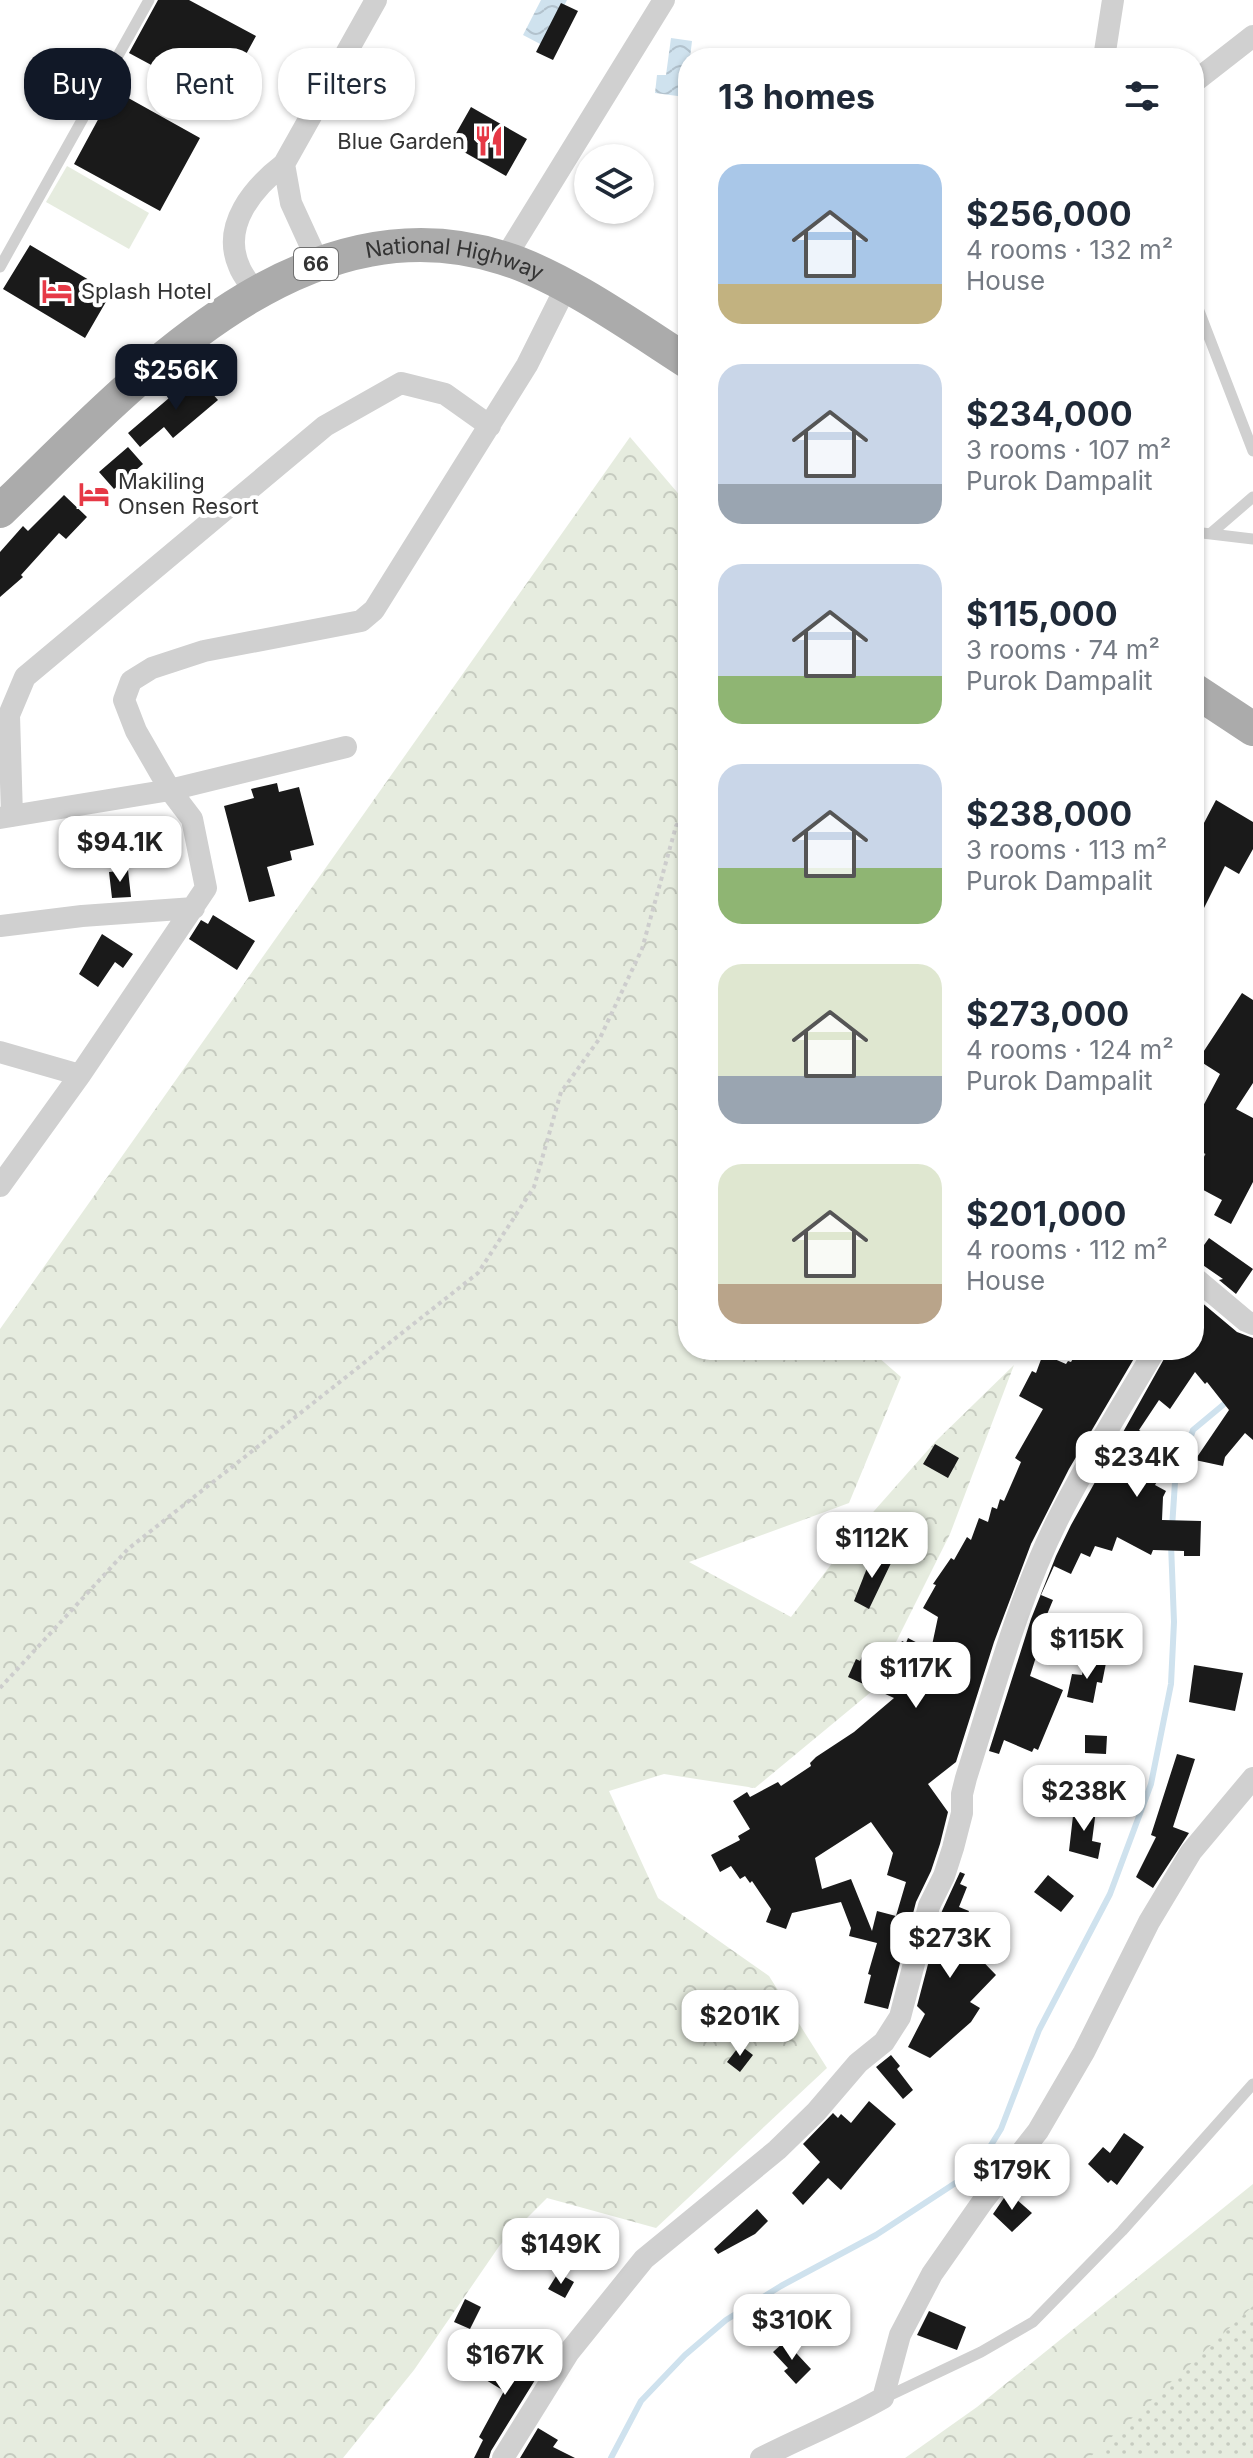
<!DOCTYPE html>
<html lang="en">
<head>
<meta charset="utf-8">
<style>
	body { margin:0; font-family:Inter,sans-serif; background:#f2f2f3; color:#1f2937; height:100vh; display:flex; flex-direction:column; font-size:30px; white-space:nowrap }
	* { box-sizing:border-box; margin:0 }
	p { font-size:26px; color:#747a83 }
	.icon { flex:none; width:44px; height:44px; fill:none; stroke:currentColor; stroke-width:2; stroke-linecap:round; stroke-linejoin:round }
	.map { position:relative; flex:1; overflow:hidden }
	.panel { position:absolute; left:678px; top:48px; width:526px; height:1312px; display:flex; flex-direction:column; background:#fff; border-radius:32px; box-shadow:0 2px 6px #0004 }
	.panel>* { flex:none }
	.banner { position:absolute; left:24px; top:48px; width:534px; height:72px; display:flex; gap:16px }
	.controls { position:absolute; left:574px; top:144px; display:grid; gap:16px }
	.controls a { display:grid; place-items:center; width:80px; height:80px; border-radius:50%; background:#fff; box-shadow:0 2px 6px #0004; font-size:40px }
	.price { position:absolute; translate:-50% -68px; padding:0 18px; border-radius:16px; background:#fff; color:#222; font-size:26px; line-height:52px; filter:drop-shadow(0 2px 4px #0008) }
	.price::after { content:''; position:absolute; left:50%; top:48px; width:24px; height:18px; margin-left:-12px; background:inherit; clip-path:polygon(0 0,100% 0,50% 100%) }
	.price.on { background:#111827; color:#fff }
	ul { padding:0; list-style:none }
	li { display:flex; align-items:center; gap:24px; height:200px; padding:0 40px }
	li span { display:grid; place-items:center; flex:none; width:224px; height:160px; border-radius:24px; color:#555 }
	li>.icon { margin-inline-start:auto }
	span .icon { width:96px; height:96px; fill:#fffc; stroke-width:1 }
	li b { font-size:34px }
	h2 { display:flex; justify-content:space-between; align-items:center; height:96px; padding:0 40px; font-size:34px }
	.pill { padding:0 28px; border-radius:32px; background:#fff; box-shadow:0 2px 6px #0004; font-size:28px; line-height:72px }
	.pill.on { background:#111827; color:#fff }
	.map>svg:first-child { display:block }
	.forest { fill:url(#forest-crowns) }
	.park { fill:url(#park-dots) }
	.pitch { fill:#e6ecdf }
	.water { fill:url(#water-waves) }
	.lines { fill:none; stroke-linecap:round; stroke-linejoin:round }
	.stream { stroke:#cfe2ee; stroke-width:6 }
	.building { fill:#1a1a1a; fill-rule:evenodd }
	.path { stroke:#cdcdcd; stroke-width:4; stroke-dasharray:4 4; stroke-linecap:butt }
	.lane { stroke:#d0d0d0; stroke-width:11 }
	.street { stroke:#d0d0d0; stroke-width:22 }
	.primary { stroke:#ababab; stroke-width:34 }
	.labels { text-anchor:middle; stroke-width:8; stroke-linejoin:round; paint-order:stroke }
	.shield { fill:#fff; stroke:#707070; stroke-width:2 }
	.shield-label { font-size:20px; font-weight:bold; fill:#333 }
	.poi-label { font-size:22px; fill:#333; stroke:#fff; text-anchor:start }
	.street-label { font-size:22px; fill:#333; stroke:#fff }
</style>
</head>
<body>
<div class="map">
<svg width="1253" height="2458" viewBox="0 0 1253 2458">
	<defs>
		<pattern id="forest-crowns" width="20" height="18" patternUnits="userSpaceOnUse" patternTransform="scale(2)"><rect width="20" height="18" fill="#e6ecdf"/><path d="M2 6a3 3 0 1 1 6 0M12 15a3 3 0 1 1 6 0" fill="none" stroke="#c6cbc0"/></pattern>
		<pattern id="park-dots" width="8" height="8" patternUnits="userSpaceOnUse" patternTransform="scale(2)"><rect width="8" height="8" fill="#e6ecdf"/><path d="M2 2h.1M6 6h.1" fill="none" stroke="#c6cbc0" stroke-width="1.8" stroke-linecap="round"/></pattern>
		<pattern id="water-waves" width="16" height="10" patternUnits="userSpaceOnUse" patternTransform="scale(2)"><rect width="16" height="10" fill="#cfe2ee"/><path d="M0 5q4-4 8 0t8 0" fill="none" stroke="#b2c2cd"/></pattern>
	</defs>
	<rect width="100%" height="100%" fill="#fff"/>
	<path class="forest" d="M630 437 688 505V1350H870L901 1377 849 1503 689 1562 791 1617 859 1528 936 1441 1014 1365 950 1534 871 1692 755 1788 664 1774 609 1791 658 1898 769 1976 827 2068 656 2228 547 2198 500 2245 414 2370 343 2458H0V1329Z
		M1253 2184V2458H905L977 2407Z"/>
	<path class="park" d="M1253 2306V2458H1089Z"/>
	<path class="pitch" d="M67 166 149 213 129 249 46 202Z"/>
	<path class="water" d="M541 0H567L544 46 523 35Z
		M671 38 692 41 690 58H688L685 97 655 93 657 75H666Z"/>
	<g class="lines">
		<path class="stream" d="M1172 1528 1175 1482 1193 1430 1229 1400
			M611 2458 641 2401 685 2355 726 2320 781 2286 876 2235 960 2180 983 2158 1001 2129 1039 2030 1110 1894 1151 1784 1171 1684 1174 1622 1171 1544"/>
	</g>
	<path class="building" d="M158 0H189L256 36 220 102 129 53Z
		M561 3 578 11 553 60 536 52Z
		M114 90 200 138 160 211 74 164Z
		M471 107 527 139 506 176 450 144Z
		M30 245 111 293 85 338 3 289Z
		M196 375 218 400 173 438 164 427 140 447 128 433Z
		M128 447 143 464 114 489 99 472Z
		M64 495 87 517 66 539 59 533 21 575 23 577 0 597V552L23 526 28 531Z
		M277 783 279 792 299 787 314 845 290 851 292 860 267 867 275 896 249 902 224 806 254 798 251 789Z
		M1216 800 1253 822V849L1239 874 1225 866 1194 928V842Z
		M128 870 131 897 112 898 109 872Z
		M213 915 255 941 237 970 189 939 201 920 208 924Z
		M102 934 133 954 123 968 115 962 98 987 79 974Z
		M1242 993 1253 1000V1083L1236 1109 1253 1118V1182L1231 1224 1214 1215 1222 1200 1194 1185V1103L1202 1108 1220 1074 1198 1060Z
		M1209 1238 1253 1269 1236 1294 1219 1280 1223 1279 1194 1259Z
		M1194 1296 1237 1332 1253 1338V1440L1245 1433 1225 1457 1223 1466 1195 1460 1229 1410 1207 1382 1205 1384 1195 1372 1170 1409 1159 1400 1139 1430 1174 1453 1155 1485 1166 1491 1163 1497 1162 1520 1201 1521 1200 1556H1184V1551L1153 1550 1151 1555 1117 1537 1112 1551 1095 1546 1090 1557 1081 1553 1071 1574 1054 1566 1041 1595 1053 1600 1043 1624 1046 1625 1030 1676 1063 1690 1038 1750 1034 1748 1032 1752 1004 1740 999 1754 989 1751 1031 1619 1056 1556 1071 1525 1169 1350H1194Z
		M1078 1350H1139L1069 1469 1031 1544 994 1642 956 1762 928 1784 948 1812 940 1844 931 1871 916 1902 888 2009 864 2003 871 1975 868 1974 877 1943 849 1936 851 1928 841 1902 792 1913 786 1929 766 1922 771 1909 752 1881 750 1883 745 1876 740 1879 731 1866 720 1872 711 1855 740 1840 738 1836 750 1829 733 1801 747 1792 750 1797 778 1782 781 1786 811 1766 810 1763 816 1757 854 1732 894 1698 848 1677 856 1659 860 1661 864 1652 890 1664 902 1641 906 1643 908 1638 931 1650 938 1617 923 1608 936 1585 933 1584 951 1558 954 1560 967 1537 971 1540 979 1518 988 1522 992 1507 997 1509 1000 1499 1004 1501 1021 1462 1015 1458 1043 1409 1019 1396 1032 1371 1036 1373 1043 1354 1066 1364 1068 1361 1071 1362ZM871 1822 893 1853 887 1875 906 1882 896 1916 877 1911 872 1931 851 1879 822 1889 815 1858Z
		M935 1444 959 1458 948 1478 923 1464Z
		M873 1553 892 1561 869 1609 854 1601Z
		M1085 1658 1106 1663 1102 1683 1097 1682 1093 1703 1067 1697 1072 1674 1082 1675Z
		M1194 1665 1243 1673 1235 1711 1189 1702Z
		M1085 1735 1107 1736 1106 1754 1085 1753Z
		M1177 1754 1195 1759 1173 1827 1189 1833 1153 1888 1136 1877 1156 1837 1151 1835Z
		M1074 1807 1096 1810 1092 1841 1101 1843 1098 1859 1069 1851Z
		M960 1872 965 1874 960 1884 967 1887 959 1907 969 1911 960 1932 971 1943 968 1946 996 1975 970 2002 980 2008 971 2022 930 2058 908 2047 925 2014 917 2006 942 1911Z
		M1048 1875 1074 1896 1061 1912 1034 1892Z
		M740 2045 753 2055 740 2072 727 2062Z
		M891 2055 900 2066 897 2069 913 2090 903 2099 876 2067Z
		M869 2101 896 2124 841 2190 828 2178 803 2205 792 2193 820 2162 803 2144 833 2113 838 2118 841 2114 851 2123Z
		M1124 2133 1144 2147 1117 2185 1111 2180 1108 2183 1088 2164 1103 2147 1110 2153Z
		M1008 2192 1032 2213 1012 2232 993 2214Z
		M757 2209 768 2221 755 2234 718 2254 714 2249Z
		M558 2273 574 2282 565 2298 548 2289Z
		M465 2299 481 2307 470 2329 454 2322Z
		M929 2311 966 2327 957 2350 917 2335Z
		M785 2341 811 2369 796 2384 784 2371 788 2368 773 2352Z
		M501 2353 540 2372 491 2451 489 2458H474L483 2440 479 2437 504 2391 481 2377 492 2356 498 2359Z
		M538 2428 558 2440 553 2447 575 2458H520Z"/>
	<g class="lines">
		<path class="path" d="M1194 1150 1207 1157
			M0 1688 128 1549 478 1273 534 1187 561 1092 600 1038 642 949 676 826 688 810"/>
		<path class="lane" d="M0 267 149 0
			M1194 298 1253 451
			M1194 532 1253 539
			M1210 534 1253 497
			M884 2398 981 2352 1033 2322 1122 2231 1253 2084"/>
		<path class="street" d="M1104 58 1113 0
			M1194 82 1253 36
			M284 164 291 203 318 262
			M505 258 664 0
			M256 293C250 284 242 275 239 266 221 225 254 187 284 164L376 0
			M12 816 9 715 25 677 325 426 401 383 445 394 490 426
			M0 818 170 790 346 747
			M0 926 82 916 194 908
			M0 1052 80 1075
			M0 1186 80 1075 206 888 192 819 170 790 136 731 124 700 131 681 152 668 204 651 361 621 374 610 527 365 566 287
			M1194 1282 1196 1279 1246 1321 1253 1324
			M503 2458 569 2352 644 2259 777 2150 816 2112 858 2063 884 2042 900 2017 929 1906 944 1876 953 1848 962 1813V1794L966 1778C994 1691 1017 1601 1058 1519 1087 1461 1122 1406 1155 1350
			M761 2458C802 2437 843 2421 883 2398L900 2335 932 2274 983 2201 1038 2131 1084 2052 1149 1922 1191 1852 1253 1778"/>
		<g class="primary">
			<path id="s1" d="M0 511C131 385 299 193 503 258 562 276 635 328 688 362"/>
			<path d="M1194 690 1253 729"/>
		</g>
	</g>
	<defs>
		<g id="restaurant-bare" transform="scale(2.4)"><path d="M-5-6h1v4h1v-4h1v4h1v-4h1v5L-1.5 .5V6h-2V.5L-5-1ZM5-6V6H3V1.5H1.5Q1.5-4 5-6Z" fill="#e63946" stroke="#fff" stroke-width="2.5" paint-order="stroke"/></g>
		<g id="hotel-bare" transform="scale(2.4)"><path d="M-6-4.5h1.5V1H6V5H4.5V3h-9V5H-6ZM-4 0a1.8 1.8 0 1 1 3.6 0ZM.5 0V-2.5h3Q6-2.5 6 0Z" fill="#e63946" stroke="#fff" stroke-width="2.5" paint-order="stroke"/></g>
	</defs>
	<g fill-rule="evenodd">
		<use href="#restaurant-bare" x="489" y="141"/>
		<use href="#hotel-bare" x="57" y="291"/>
		<use href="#hotel-bare" x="94" y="494"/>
	</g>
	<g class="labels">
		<rect class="shield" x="294" y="248" width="44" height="32" rx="6"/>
		<g class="shield-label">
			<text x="316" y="271">66</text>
		</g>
		<g class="poi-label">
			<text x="465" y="149" text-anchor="end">Blue Garden</text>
			<text x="81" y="299">Splash Hotel</text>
			<text x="118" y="489">Makiling<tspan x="118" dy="25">Onsen Resort</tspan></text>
		</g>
		<g class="street-label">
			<text dy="8" stroke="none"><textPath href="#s1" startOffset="546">National Highway</textPath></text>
		</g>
	</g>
</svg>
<div class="controls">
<a><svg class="icon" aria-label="layers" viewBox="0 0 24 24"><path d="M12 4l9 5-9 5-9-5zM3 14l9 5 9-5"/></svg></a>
</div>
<b class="price on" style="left:176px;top:412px">$256K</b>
<b class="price" style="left:120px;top:884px">$94.1K</b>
<b class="price" style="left:1137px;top:1499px">$234K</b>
<b class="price" style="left:872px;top:1580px">$112K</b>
<b class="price" style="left:1087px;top:1681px">$115K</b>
<b class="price" style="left:916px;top:1710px">$117K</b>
<b class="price" style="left:1084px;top:1833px">$238K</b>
<b class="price" style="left:950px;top:1980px">$273K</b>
<b class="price" style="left:740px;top:2058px">$201K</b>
<b class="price" style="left:1012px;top:2212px">$179K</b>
<b class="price" style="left:561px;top:2286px">$149K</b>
<b class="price" style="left:792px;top:2362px">$310K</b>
<b class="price" style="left:505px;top:2397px">$167K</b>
<div class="banner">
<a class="pill on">Buy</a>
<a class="pill">Rent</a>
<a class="pill">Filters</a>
</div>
<section class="panel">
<h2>13 homes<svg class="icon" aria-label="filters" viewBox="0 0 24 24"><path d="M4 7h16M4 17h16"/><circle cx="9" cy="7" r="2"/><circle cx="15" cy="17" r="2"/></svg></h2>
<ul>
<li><span style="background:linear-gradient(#a9c7e8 75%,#c2b280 0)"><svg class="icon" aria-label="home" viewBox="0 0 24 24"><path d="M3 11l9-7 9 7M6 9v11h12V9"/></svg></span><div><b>$256,000</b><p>4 rooms · 132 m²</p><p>House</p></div></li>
<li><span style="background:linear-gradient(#c9d6e8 75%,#9aa5b1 0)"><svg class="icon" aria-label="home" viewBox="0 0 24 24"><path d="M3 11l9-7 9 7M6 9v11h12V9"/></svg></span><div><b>$234,000</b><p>3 rooms · 107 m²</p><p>Purok Dampalit</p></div></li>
<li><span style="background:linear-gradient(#c9d6e8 70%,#8fb573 0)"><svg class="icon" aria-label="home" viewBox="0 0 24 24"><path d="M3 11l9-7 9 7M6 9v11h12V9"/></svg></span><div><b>$115,000</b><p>3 rooms · 74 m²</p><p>Purok Dampalit</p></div></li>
<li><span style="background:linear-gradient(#c9d6e8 65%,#8fb573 0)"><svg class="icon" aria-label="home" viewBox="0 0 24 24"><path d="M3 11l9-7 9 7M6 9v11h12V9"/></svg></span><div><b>$238,000</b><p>3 rooms · 113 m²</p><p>Purok Dampalit</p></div></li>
<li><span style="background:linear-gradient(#dfe7d0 70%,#9aa5b1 0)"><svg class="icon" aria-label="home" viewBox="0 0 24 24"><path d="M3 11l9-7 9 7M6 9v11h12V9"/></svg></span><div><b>$273,000</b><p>4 rooms · 124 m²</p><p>Purok Dampalit</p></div></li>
<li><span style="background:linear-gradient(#dfe7d0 75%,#b9a48a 0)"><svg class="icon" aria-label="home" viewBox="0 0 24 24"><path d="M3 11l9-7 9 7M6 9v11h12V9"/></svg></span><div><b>$201,000</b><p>4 rooms · 112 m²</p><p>House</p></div></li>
</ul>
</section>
</div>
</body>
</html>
